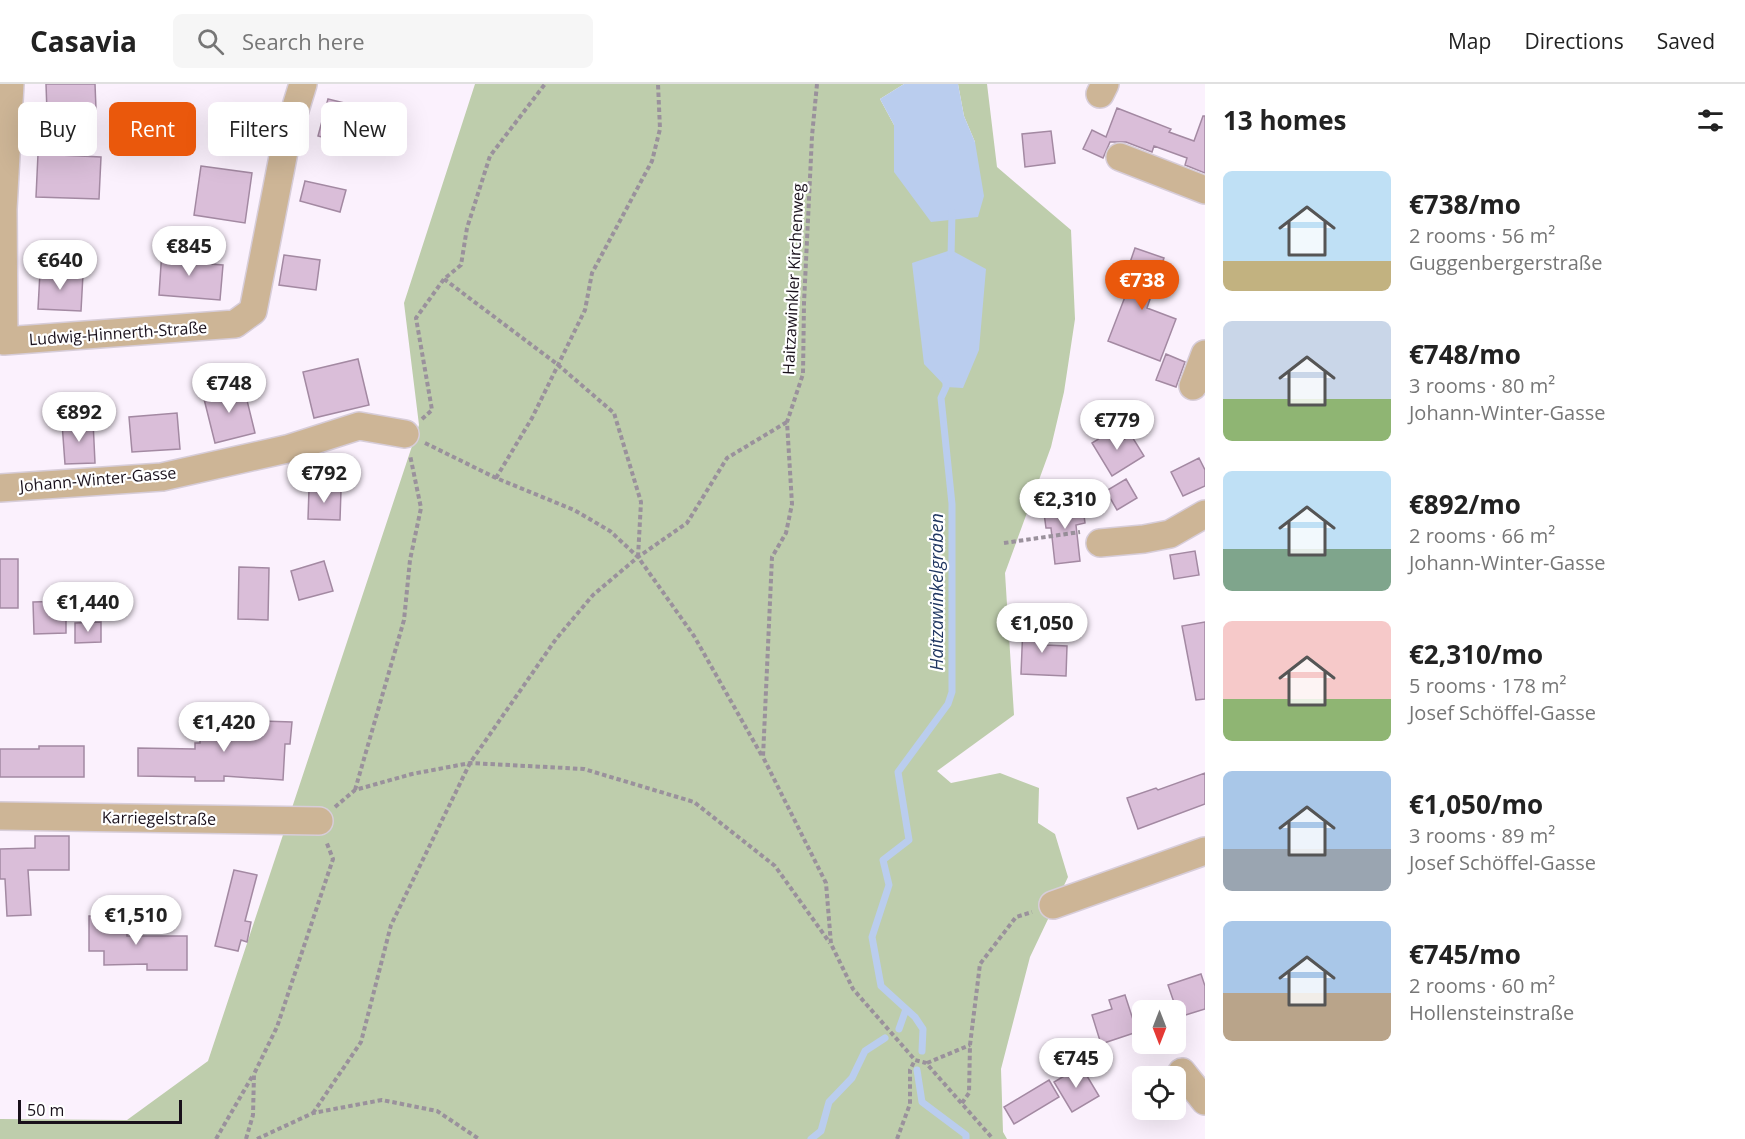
<!DOCTYPE html>
<html lang="en">
<head>
<meta charset="utf-8">
<style>
	body { margin:0; font-family:"Open Sans",sans-serif; background:#f6f6f6; color:#222; height:100vh; display:flex; flex-direction:column; font-size:22px; white-space:nowrap }
	* { box-sizing:border-box; margin:0 }
	p { font-size:20px; color:#767676 }
	.icon { flex:none; width:33px; height:33px; fill:none; stroke:currentColor; stroke-width:2; stroke-linecap:round; stroke-linejoin:round }
	.map { position:relative; flex:1; overflow:hidden }
	.drawer { display:flex; flex-direction:column; background:#fff; width:540px }
	.drawer>* { flex:none }
	.hud { position:absolute; left:18px; top:18px; width:570px; height:54px; display:flex; gap:12px }
	.needle { width:39px; rotate:180deg }
	.controls { position:absolute; left:1132px; top:916px; display:grid; gap:12px }
	.controls a { display:grid; place-items:center; width:54px; height:54px; border-radius:9px; background:#fff; box-shadow:0 6px 24px #0002; font-size:30px }
	.scale { position:absolute; left:18px; bottom:15px; width:164px; box-sizing:border-box; padding-left:6px; border:3px solid #19101b; border-top:0; font-size:16px; line-height:21px; white-space:nowrap; color:#19101b; -webkit-text-stroke:4px #fff; paint-order:stroke }
	.price { position:absolute; translate:-50% -51px; padding:0 14px; border-radius:21px; background:#fff; color:#222; font-size:20px; line-height:39px; filter:drop-shadow(0 2px 3px #0008) }
	.price::after { content:''; position:absolute; left:50%; top:36px; width:18px; height:14px; margin-left:-9px; background:inherit; clip-path:polygon(0 0,100% 0,50% 100%) }
	.price.current { background:#ea580c; color:#fff }
	ul { padding:0; list-style:none }
	li { display:flex; align-items:center; gap:18px; height:150px; padding:0 18px }
	li span { display:grid; place-items:center; flex:none; width:168px; height:120px; border-radius:9px; color:#555 }
	li>.icon { margin-inline-start:auto }
	span .icon { width:72px; height:72px; fill:#fffc; stroke-width:1 }
	li b { font-size:26px }
	h2 { display:flex; justify-content:space-between; align-items:center; height:72px; padding:0 18px; font-size:26px }
	.pill { padding:0 21px; border-radius:9px; background:#fff; box-shadow:0 6px 24px #0002; font-size:21px; line-height:54px }
	.pill.current { background:#ea580c; color:#fff }
	header { display:flex; align-items:center; gap:36px; box-sizing:border-box; height:84px; padding:0 30px; background:#fff; border-bottom:2px solid #e0e0e0 }
	header strong { font-size:28px }
	nav { display:flex; gap:33px; margin-inline-start:auto; font-size:21px }
	.search { width:420px; height:54px; background:#f6f6f6; display:flex; align-items:center; gap:15px; box-sizing:border-box; padding:0 21px; border-radius:9px; color:#767676; font-size:22px }
	main { display:flex; flex:1; min-height:0 }
	.map>svg:first-child { display:block }
	.green { fill:#becdac }
	.water { fill:#bacdee }
	.lines { fill:none; stroke-linecap:round; stroke-linejoin:round }
	.stream { stroke:#bacdee; stroke-width:7 }
	.building { fill:#dabed9; stroke:#a389a2; stroke-width:1.5 }
	.minor-casing { stroke:#d7cdd9; stroke-width:30 }
	.path { stroke:#9a919c; stroke-width:4; stroke-dasharray:4.5 3; stroke-linecap:butt }
	.minor { stroke:#cdb596; stroke-width:27 }
	.labels { text-anchor:middle; stroke-width:4.5; stroke-linejoin:round; paint-order:stroke }
	.street-label { font-size:16px; fill:#19101b; stroke:#fff }
	.water-label { font-size:18px; font-style:italic; fill:#1f3661; stroke:#fff }
</style>
</head>
<body>
<header>
<strong>Casavia</strong>
<div class="search"><svg class="icon" aria-label="search" viewBox="0 0 24 24"><circle cx="10" cy="10" r="6"/><path d="M15 15l6 6"/></svg>Search here</div>
<nav><a>Map</a><a>Directions</a><a>Saved</a></nav>
</header>
<main>
<div class="map">
<svg width="1205" height="1055" viewBox="0 0 1205 1055">
	<rect width="100%" height="100%" fill="#fbf1fd"/>
	<path class="green" d="M475 0H904L880 15 894 41V87L975 58 964 32 958 0H987L997 83 1071 146 1075 235 1064 308 1051 363 1005 489 1014 631 937 687 951 699 1000 689 1039 704 1038 739 1055 750 1068 793 1030 873 1001 985 1003 1048 1007 1055H0V1035L127 1036 208 977 419 341 404 219Z"/>
	<path class="water" d="M904 0H958L964 32 975 58 984 112 978 133 931 138 894 88V41L880 15Z
		M951 166 986 185 979 266 963 304 946 303 924 280 912 179Z"/>
	<g class="lines">
		<path class="stream" d="M951 173 952 128
			M899 945 906 925
			M922 967 923 945 915 933 881 902 872 853 889 801 883 776 909 756 898 688 948 620 952 608V420L941 314 946 303V295
			M917 986 922 1018 966 1051V1055
			M811 1055 821 1047 829 1018 852 994 865 967 885 954"/>
	</g>
	<path class="building" d="M46 0H95L96 25 47 28Z
		M328 15 361 23 358 35 368 37 361 63 318 52Z
		M234 20 273 33 262 62 223 48Z
		M1117 24 1171 45 1169 48 1194 57 1203 32H1205V89L1185 81 1187 74 1154 62 1152 68 1126 58H1110L1103 74 1083 65 1092 46 1106 53Z
		M1051 47 1055 79 1025 83 1022 50Z
		M38 70 101 73 99 115 36 113Z
		M201 82 252 89 245 139 194 131Z
		M305 97 346 106 340 128 300 117Z
		M1135 164 1164 174 1147 224 1176 235 1160 277 1108 257 1133 192 1126 190Z
		M162 166 186 167 185 178 223 181 220 216 159 211Z
		M284 171 320 176 316 206 279 201Z
		M40 188 83 190 81 227 38 225Z
		M1166 270 1185 278 1176 303 1156 296Z
		M358 275 369 321 314 334 303 288Z
		M243 300 255 349 215 359 203 311Z
		M177 329 180 365 132 368 129 333Z
		M93 337 95 379 65 380 62 339Z
		M1116 344 1123 356 1131 351 1144 372 1112 392 1092 359Z
		M1199 374 1205 386V402L1183 412 1171 388Z
		M1126 395 1137 414 1117 426 1106 407Z
		M309 405 341 406 340 436 308 435Z
		M1082 417 1085 439 1076 441 1080 477 1055 480 1051 444H1046L1043 422Z
		M1195 467 1199 491 1174 495 1170 471Z
		M0 475H18V524H0Z
		M324 477 333 507 299 516 291 487Z
		M239 483 269 484 268 536 238 535Z
		M66 517V549L34 550 33 518Z
		M101 538V558L75 559V539Z
		M1205 538V615L1196 616 1182 542Z
		M1023 541 1047 543 1046 561 1067 562 1066 592 1021 590Z
		M200 635 292 638 290 660H285L283 696 224 692V697H195V693L138 692V664L195 665V659H200Z
		M39 662H84V693H0V665H39Z
		M1205 689V720L1138 745 1127 714 1156 704 1158 706Z
		M35 752H69V786H28L31 831 7 832 5 795H0V765L35 764Z
		M234 786 257 791 245 837 251 838 247 858 241 856 238 867 215 862Z
		M89 832H127V852H187V886H147V880L104 881V867H89Z
		M1201 890 1205 902V925L1179 933 1168 901Z
		M1125 911 1137 948 1101 960 1092 931 1112 925 1109 916Z
		M1081 982 1099 1012 1072 1028 1054 998Z
		M1049 996 1059 1013 1014 1040 1004 1023Z"/>
	<g class="lines">
		<g class="minor-casing">
			<path id="minor" d="M10 0 3 125 4 257 235 240 253 227 287 52 303 0
				M1100 10 1105 0
				M1120 73 1205 106
				M1193 302 1205 270
				M0 404 162 393 287 365 359 342 405 350
				M1100 459 1144 455 1170 450 1205 430
				M0 732 319 737
				M1053 821 1205 767
				M1182 988 1205 1017"/>
		</g>
		<path class="path" d="M817 0 812 52 804 219 803 290 787 338 792 420 786 449 772 473 763 673 826 799 831 860 853 905 915 976 926 979 993 1055
			M444 195 557 280 614 329 641 418 638 473
			M422 335 432 326 416 234 444 195 461 181 467 144 490 72 545 0
			M425 359 496 394 574 426 610 447 638 473 694 552 762 672
			M496 394 532 334 585 226 592 189 652 77 660 45 658 0
			M1004 459 1080 448
			M355 706 404 536 410 476 421 424 410 371
			M335 723 355 706 412 690 470 679 584 685 694 718 775 782 830 859
			M927 979 970 961
			M962 1019 969 1009 970 961 980 880 1016 833 1032 828
			M313 1029 361 958 391 841 470 679 556 555 593 511 638 473 687 439 727 374 787 338
			M216 1055 253 991
			M246 1055 253 1031 254 990 277 943 333 775 326 757
			M257 1055 313 1029 382 1016 437 1027 479 1055
			M897 1055 910 1020V986L915 976"/>
		<use href="#minor" class="minor"/>
	</g>
	<g class="labels">
		<g class="street-label">
			<text transform="translate(793 195) rotate(-87)" y="6">Haitzawinkler Kirchenweg</text>
			<text transform="translate(118 249) rotate(-4)" y="6">Ludwig-Hinnerth-Straße</text>
			<text transform="translate(98 395) rotate(-5)" y="6">Johann-Winter-Gasse</text>
			<text transform="translate(159 734) rotate(1)" y="6">Karriegelstraße</text>
		</g>
		<g class="water-label">
			<text transform="translate(937 508) rotate(-90)" y="6">Haitzawinkelgraben</text>
		</g>
	</g>
</svg>
<div class="controls">
<a><svg class="needle" viewBox="-14 -14 28 28"><path d="M0-13l5 13h-10z" fill="#e53935"/><path d="M0 13l5-13h-10z" fill="#767676"/></svg></a>
<a><svg class="icon" aria-label="locate" viewBox="0 0 24 24"><circle cx="12" cy="12" r="6"/><path d="M12 2v4M12 18v4M2 12h4M18 12h4"/></svg></a>
</div>
<div class="scale">50 m</div>
<b class="price" style="left:189px;top:193px">€845</b>
<b class="price" style="left:60px;top:207px">€640</b>
<b class="price current" style="left:1142px;top:227px">€738</b>
<b class="price" style="left:229px;top:330px">€748</b>
<b class="price" style="left:79px;top:359px">€892</b>
<b class="price" style="left:1117px;top:367px">€779</b>
<b class="price" style="left:324px;top:420px">€792</b>
<b class="price" style="left:1065px;top:446px">€2,310</b>
<b class="price" style="left:88px;top:549px">€1,440</b>
<b class="price" style="left:1042px;top:570px">€1,050</b>
<b class="price" style="left:224px;top:669px">€1,420</b>
<b class="price" style="left:136px;top:862px">€1,510</b>
<b class="price" style="left:1076px;top:1005px">€745</b>
<div class="hud">
<a class="pill">Buy</a>
<a class="pill current">Rent</a>
<a class="pill">Filters</a>
<a class="pill">New</a>
</div>
</div>
<section class="drawer">
<h2>13 homes<svg class="icon" aria-label="filters" viewBox="0 0 24 24"><path d="M4 7h16M4 17h16"/><circle cx="9" cy="7" r="2"/><circle cx="15" cy="17" r="2"/></svg></h2>
<ul>
<li><span style="background:linear-gradient(#bfe0f5 75%,#c2b280 0)"><svg class="icon" aria-label="home" viewBox="0 0 24 24"><path d="M3 11l9-7 9 7M6 9v11h12V9"/></svg></span><div><b>€738/mo</b><p>2 rooms · 56 m²</p><p>Guggenbergerstraße</p></div></li>
<li><span style="background:linear-gradient(#c9d6e8 65%,#8fb573 0)"><svg class="icon" aria-label="home" viewBox="0 0 24 24"><path d="M3 11l9-7 9 7M6 9v11h12V9"/></svg></span><div><b>€748/mo</b><p>3 rooms · 80 m²</p><p>Johann-Winter-Gasse</p></div></li>
<li><span style="background:linear-gradient(#bfe0f5 65%,#7fa58c 0)"><svg class="icon" aria-label="home" viewBox="0 0 24 24"><path d="M3 11l9-7 9 7M6 9v11h12V9"/></svg></span><div><b>€892/mo</b><p>2 rooms · 66 m²</p><p>Johann-Winter-Gasse</p></div></li>
<li><span style="background:linear-gradient(#f6c9c9 65%,#8fb573 0)"><svg class="icon" aria-label="home" viewBox="0 0 24 24"><path d="M3 11l9-7 9 7M6 9v11h12V9"/></svg></span><div><b>€2,310/mo</b><p>5 rooms · 178 m²</p><p>Josef Schöffel-Gasse</p></div></li>
<li><span style="background:linear-gradient(#a9c7e8 65%,#9aa5b1 0)"><svg class="icon" aria-label="home" viewBox="0 0 24 24"><path d="M3 11l9-7 9 7M6 9v11h12V9"/></svg></span><div><b>€1,050/mo</b><p>3 rooms · 89 m²</p><p>Josef Schöffel-Gasse</p></div></li>
<li><span style="background:linear-gradient(#a9c7e8 60%,#b9a48a 0)"><svg class="icon" aria-label="home" viewBox="0 0 24 24"><path d="M3 11l9-7 9 7M6 9v11h12V9"/></svg></span><div><b>€745/mo</b><p>2 rooms · 60 m²</p><p>Hollensteinstraße</p></div></li>
</ul>
</section>
</main>
</body>
</html>
